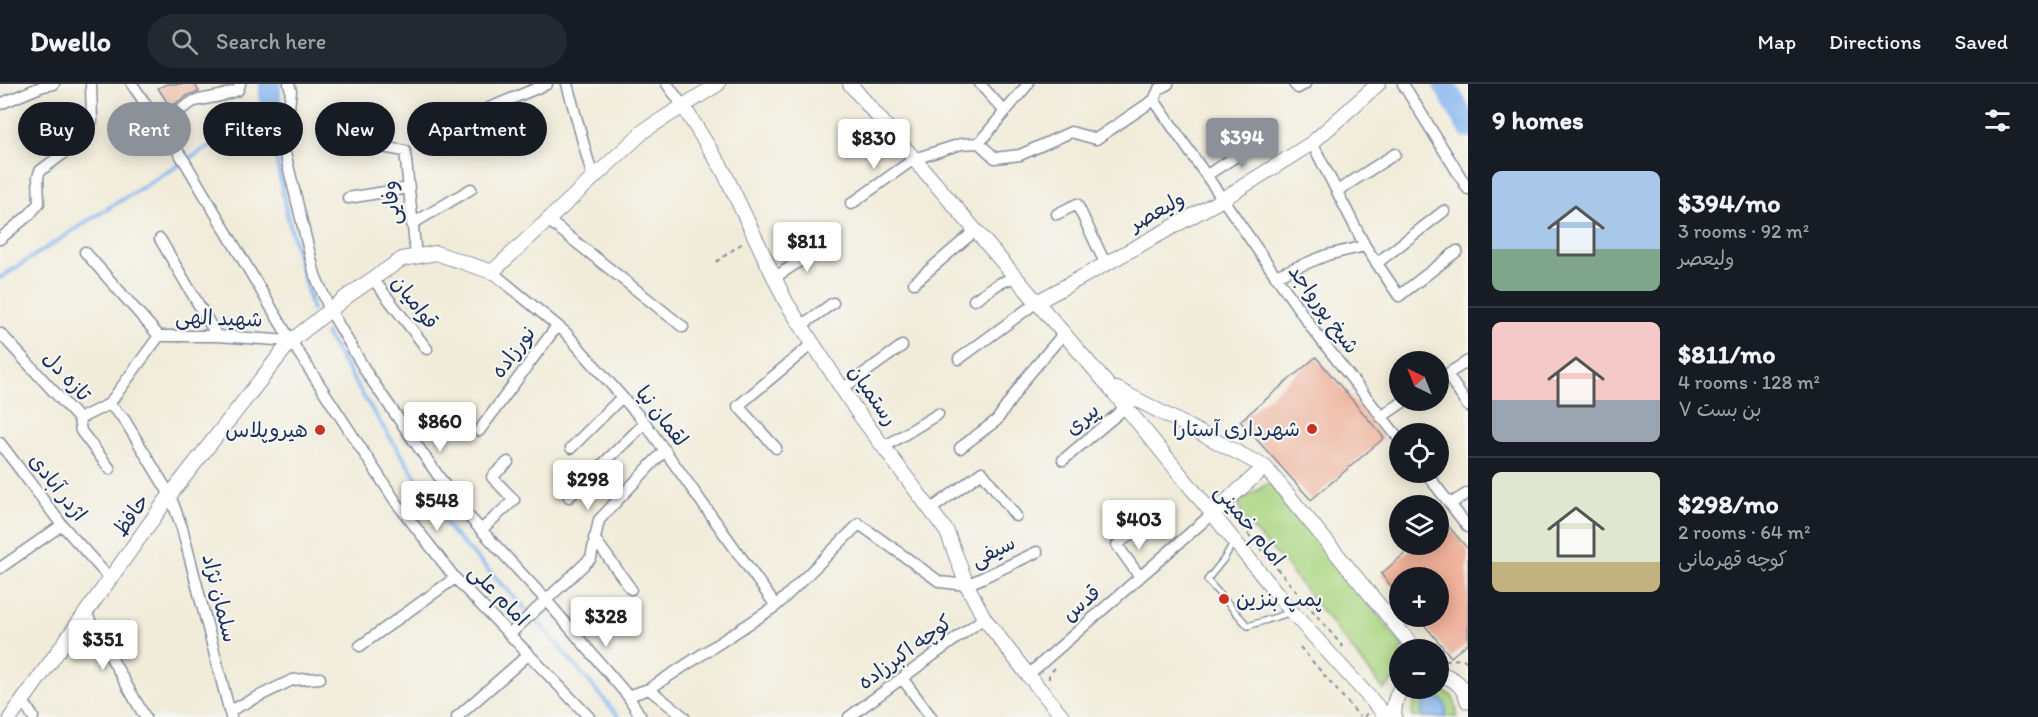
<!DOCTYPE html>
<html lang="en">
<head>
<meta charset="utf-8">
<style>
	body { margin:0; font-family:Itim,"Playpen Sans Arabic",sans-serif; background:#242831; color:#f1f3f6; height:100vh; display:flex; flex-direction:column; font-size:22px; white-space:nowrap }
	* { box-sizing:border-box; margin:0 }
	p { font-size:20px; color:#9ea1a6 }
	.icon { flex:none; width:33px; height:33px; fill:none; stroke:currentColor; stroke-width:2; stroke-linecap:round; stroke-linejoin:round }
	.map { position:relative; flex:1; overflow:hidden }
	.details { display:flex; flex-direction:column; background:#171b24; width:570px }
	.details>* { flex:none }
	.banner { position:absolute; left:18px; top:18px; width:570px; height:54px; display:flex; gap:12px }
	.needle { width:39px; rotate:317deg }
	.fabs { position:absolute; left:1389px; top:267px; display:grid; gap:12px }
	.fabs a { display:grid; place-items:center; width:60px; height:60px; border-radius:50%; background:#171b24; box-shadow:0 3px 15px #0003; font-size:30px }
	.price { position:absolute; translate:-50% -51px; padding:0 14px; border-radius:6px; background:#fff; color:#222; font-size:20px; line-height:39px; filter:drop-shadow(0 2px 3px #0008) }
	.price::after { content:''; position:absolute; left:50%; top:36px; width:18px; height:14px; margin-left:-9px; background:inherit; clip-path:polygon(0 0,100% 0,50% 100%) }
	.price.on { background:#8c9099; color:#fff }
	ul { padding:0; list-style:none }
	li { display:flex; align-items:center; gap:18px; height:150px; padding:0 24px }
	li+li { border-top:2px solid #363941 }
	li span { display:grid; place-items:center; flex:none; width:168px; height:120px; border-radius:9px; color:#555 }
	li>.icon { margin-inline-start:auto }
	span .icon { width:72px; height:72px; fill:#fffc; stroke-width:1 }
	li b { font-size:26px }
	h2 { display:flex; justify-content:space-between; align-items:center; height:72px; padding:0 24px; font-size:26px }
	.pill { padding:0 21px; border-radius:27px; background:#171b24; box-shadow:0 3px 15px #0003; font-size:21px; line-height:54px }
	.pill.on { background:#8c9099; color:#fff }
	header { display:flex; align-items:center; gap:36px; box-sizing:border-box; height:84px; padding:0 30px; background:#171b24; border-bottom:2px solid #363941 }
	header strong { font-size:28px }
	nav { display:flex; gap:33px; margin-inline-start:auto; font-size:21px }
	.search { width:420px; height:54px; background:#242831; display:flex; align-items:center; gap:15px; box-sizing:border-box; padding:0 21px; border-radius:33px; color:#9ea1a6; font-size:22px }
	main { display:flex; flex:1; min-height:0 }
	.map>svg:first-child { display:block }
	.green { fill:#abd682; stroke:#638270; stroke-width:1.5 }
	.water { fill:#87b6f1; stroke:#5172a8; stroke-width:1.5 }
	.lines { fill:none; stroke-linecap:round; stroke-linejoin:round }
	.stream { stroke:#87b6f1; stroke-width:4 }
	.river { stroke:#87b6f1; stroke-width:22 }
	.building { fill:#eeaf98 }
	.service-casing { stroke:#868e9c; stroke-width:8 }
	.minor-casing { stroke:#868e9c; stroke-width:13 }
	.tertiary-casing { stroke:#868e9c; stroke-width:16 }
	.secondary-casing { stroke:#868e9c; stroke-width:17 }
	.path { stroke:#868e9c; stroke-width:2; stroke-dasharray:4.5 4.5; stroke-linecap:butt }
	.service { stroke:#fff; stroke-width:5 }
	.minor { stroke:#fff; stroke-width:10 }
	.tertiary { stroke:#fff; stroke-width:14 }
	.secondary { stroke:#fff; stroke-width:15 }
	.poi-dot { fill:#c8321e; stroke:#f6f6f2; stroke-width:2 }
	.labels { text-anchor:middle; stroke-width:4.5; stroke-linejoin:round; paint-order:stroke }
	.street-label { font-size:21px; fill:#1b2f5e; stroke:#f6f6f2 }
	.poi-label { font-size:21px; fill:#1b2f5e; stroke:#f6f6f2; text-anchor:end }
</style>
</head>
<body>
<header>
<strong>Dwello</strong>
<div class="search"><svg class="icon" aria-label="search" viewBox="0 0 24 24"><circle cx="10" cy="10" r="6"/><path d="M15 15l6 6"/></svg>Search here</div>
<nav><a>Map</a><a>Directions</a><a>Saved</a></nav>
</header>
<main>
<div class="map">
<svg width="1468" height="633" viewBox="0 0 1468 633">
	<rect width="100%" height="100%" fill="#f6f6f2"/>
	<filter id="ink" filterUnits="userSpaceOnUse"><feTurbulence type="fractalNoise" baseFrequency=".0167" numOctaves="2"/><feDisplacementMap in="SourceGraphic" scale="12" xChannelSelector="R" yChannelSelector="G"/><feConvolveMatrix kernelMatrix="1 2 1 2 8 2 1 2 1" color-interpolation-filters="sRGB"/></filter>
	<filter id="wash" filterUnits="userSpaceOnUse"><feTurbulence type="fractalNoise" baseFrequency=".008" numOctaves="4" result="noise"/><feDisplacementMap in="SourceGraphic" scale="24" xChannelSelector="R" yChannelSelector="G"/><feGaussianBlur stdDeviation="1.35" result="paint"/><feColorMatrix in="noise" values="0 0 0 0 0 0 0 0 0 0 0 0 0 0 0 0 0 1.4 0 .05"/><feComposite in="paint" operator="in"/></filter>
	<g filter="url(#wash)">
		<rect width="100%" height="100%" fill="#f1ecda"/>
		<path class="green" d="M1270 398 1405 565 1400 566 1399 590 1384 606 1285 480 1242 434 1239 418Z
			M1429 605C1449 605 1457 612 1457 633H1412C1412 618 1416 611 1429 605Z"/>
		<path class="water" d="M1432 613C1444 614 1449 621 1445 633H1424C1418 624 1424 617 1432 613Z"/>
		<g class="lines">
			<path class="stream" d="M270 18V41L287 130 312 225
				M0 194 94 133 231 49 270 18
				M326 250 367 318 451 447 538 538 619 633"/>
			<path class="river" d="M270 0V18
				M1444 0 1468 43"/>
		</g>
		<g id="blocks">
			<path class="building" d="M167 0H195L199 8 190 10 170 23 158 4Z
				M1316 273 1384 354 1311 416 1240 337Z
				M1444 437 1468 465V559L1451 573 1417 532H1438V494H1400V512L1381 490 1416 460H1438V442Z"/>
		</g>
	</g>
	<g filter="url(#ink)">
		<use href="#blocks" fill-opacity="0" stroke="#868e9c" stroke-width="1.5"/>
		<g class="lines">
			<g class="service-casing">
				<path id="service" d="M1234 457 1224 475 1207 496 1248 542 1292 528"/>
			</g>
			<g class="minor-casing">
				<path id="minor" d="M132 0 185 78 291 257 396 418 455 494 589 633
					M289 0 291 7 284 65 315 191 330 226 368 291 460 423 546 516 628 612 641 633
					M567 0 593 94
					M667 0 683 22
					M980 0 1005 28
					M1294 0 1298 4 1305 0
					M1403 0 1468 105
					M1154 16 1314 247 1400 356
					M1154 16 1159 5 1168 0
					M0 20 43 2 54 0
					M470 32 547 0
					M159 39 194 17 220 12 238 6 240 0
					M329 54 405 67 416 172
					M979 59 1028 0
					M1312 59 1365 162
					M1207 91 1263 55
					M1337 107 1395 70
					M348 114 409 104
					M851 120 914 75 961 60 979 59 995 74 1020 71 1071 48 1096 55 1154 16
					M1057 130 1077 120 1105 179
					M548 136 683 243
					M412 140 471 105
					M0 155 30 130 39 119 38 93 40 87 64 69 92 37 91 0
					M160 155 217 252
					M85 168 159 252
					M1377 179 1444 127
					M492 188 565 248 645 339 776 522
					M1275 192 1327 171 1365 162 1399 212 1457 167
					M774 194 824 161
					M373 195 427 265
					M914 199 976 146
					M974 216 998 200 1015 193
					M801 242 833 219
					M1 250 79 335 109 320 124 335 170 411 182 444 231 633
					M959 275 1037 218
					M1447 290 1468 322
					M1438 296 1468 277
					M842 305 902 262
					M109 320 159 252H217L291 257
					M1381 333 1406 316
					M79 335 81 347 110 385
					M479 347 557 242
					M0 359 62 441 111 496
					M884 363 938 330
					M571 364 622 313
					M776 364 738 322 812 260
					M960 364 997 336 1025 295 1064 249
					M1063 376 1126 323
					M1425 388 1468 443
					M569 413 645 339
					M1450 420 1468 409
					M930 426 982 388 1016 432
					M481 446 514 416 492 393 508 378
					M594 454 631 505
					M0 484 62 441
					M1140 493 1117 461 1142 441
					M85 528 145 633
					M510 550 591 474 599 436 665 366
					M360 562 455 494
					M1028 591 1213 429
					M902 594 931 633
					M649 605 684 633
					M628 612 649 605 776 522 859 440 940 498 967 501 1037 468
					M22 615 33 633
					M229 627 292 596 320 594
					M457 633 529 570
					M849 633 984 534"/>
			</g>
			<g class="tertiary-casing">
				<path id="tertiary" d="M850 0 1107 300 1292 528 1387 633
					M683 22 723 86 786 218 856 326 947 448 967 501 984 534 1028 591 1063 633
					M1037 218 1223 115 1312 59 1378 0
					M1117 305 1265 383 1416 566
					M1213 429 1265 383
					M11 633 170 411 291 257 349 211 402 175 436 169 492 188 645 46 718 0"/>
			</g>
			<g class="secondary-casing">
				<path id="secondary" d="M1438 589C1453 594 1464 601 1468 617
					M1394 633C1393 622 1395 614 1401 604"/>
			</g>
			<path class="path" d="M716 178 744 158
				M1233 428V432L1343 563
				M1300 563 1360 633
				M1445 576 1463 575 1468 578
				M1049 595V590L1056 583
				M1364 633 1368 628"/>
			<use href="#service" class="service"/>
			<use href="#minor" class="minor"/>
			<use href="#tertiary" class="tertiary"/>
			<use href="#secondary" class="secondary"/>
		</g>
	</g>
	<g class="poi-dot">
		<circle cx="1312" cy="345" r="6"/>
		<circle cx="320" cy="346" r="6"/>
		<circle cx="1224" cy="515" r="6"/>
	</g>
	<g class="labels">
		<g class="street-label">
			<text transform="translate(391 119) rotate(-96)" y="7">وفایی</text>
			<text transform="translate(1157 127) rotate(-29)" y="7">ولیعصر</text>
			<text transform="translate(415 218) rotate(52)" y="7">قوامیان</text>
			<text transform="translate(1324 225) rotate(54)" y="7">شیخ پورواجد</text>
			<text transform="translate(219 234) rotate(2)" y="7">شهید الهی</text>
			<text transform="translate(513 268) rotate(-53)" y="7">نورزاده</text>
			<text transform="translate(67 292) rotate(47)" y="7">تازه دل</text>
			<text transform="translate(873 311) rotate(55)" y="7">رستمیان</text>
			<text transform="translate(662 332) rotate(52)" y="7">لقمان نیا</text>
			<text transform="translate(1082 335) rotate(-40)" y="7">پیری</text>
			<text transform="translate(58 403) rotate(52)" y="7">اژدر آبادی</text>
			<text transform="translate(131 431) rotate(-55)" y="7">حافظ</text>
			<text transform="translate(1250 441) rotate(51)" y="7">امام خمینی</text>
			<text transform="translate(993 467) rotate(-26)" y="7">سیفی</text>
			<text transform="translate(499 511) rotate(46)" y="7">امام علی</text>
			<text transform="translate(220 514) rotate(76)" y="7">سلمان نژاد</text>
			<text transform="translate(1081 519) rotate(-41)" y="7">قدس</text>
			<text transform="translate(905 568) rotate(-36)" y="7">کوچه اکبرزاده</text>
		</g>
		<g class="poi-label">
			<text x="1300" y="352">شهرداری آستارا</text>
			<text x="308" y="353">هیروپلاس</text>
			<text x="1236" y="522" text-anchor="start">پمپ بنزین</text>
		</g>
	</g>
</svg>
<div class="fabs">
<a><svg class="needle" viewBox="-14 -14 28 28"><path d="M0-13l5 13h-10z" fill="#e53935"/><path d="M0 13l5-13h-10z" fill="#9ea1a6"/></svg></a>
<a><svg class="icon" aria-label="locate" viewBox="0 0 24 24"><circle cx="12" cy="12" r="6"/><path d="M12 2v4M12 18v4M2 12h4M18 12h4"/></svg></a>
<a><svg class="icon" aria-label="layers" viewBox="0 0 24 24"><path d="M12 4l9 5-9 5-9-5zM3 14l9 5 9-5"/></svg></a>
<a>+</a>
<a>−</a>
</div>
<b class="price on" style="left:1242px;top:85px">$394</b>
<b class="price" style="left:874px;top:86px">$830</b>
<b class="price" style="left:807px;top:189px">$811</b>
<b class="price" style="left:440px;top:369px">$860</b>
<b class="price" style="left:588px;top:427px">$298</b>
<b class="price" style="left:437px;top:448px">$548</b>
<b class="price" style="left:1139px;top:467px">$403</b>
<b class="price" style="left:606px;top:564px">$328</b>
<b class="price" style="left:103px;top:587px">$351</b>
<div class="banner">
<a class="pill">Buy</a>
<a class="pill on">Rent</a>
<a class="pill">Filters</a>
<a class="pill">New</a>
<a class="pill">Apartment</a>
</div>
</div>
<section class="details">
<h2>9 homes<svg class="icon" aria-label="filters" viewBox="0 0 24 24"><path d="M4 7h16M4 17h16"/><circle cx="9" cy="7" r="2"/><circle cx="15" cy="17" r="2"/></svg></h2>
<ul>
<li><span style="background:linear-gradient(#a9c7e8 65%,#7fa58c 0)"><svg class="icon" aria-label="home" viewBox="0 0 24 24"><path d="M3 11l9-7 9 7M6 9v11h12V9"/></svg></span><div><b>$394/mo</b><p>3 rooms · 92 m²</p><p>ولیعصر</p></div></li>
<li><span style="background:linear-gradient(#f6c9c9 65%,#9aa5b1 0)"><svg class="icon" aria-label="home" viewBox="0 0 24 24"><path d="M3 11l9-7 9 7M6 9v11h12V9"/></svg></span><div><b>$811/mo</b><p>4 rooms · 128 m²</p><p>بن بست ۷</p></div></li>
<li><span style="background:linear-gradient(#dfe7d0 75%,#c2b280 0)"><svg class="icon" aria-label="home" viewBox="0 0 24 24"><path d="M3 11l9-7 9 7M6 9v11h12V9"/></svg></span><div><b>$298/mo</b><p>2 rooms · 64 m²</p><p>کوچه قهرمانی</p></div></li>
</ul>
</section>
</main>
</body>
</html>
